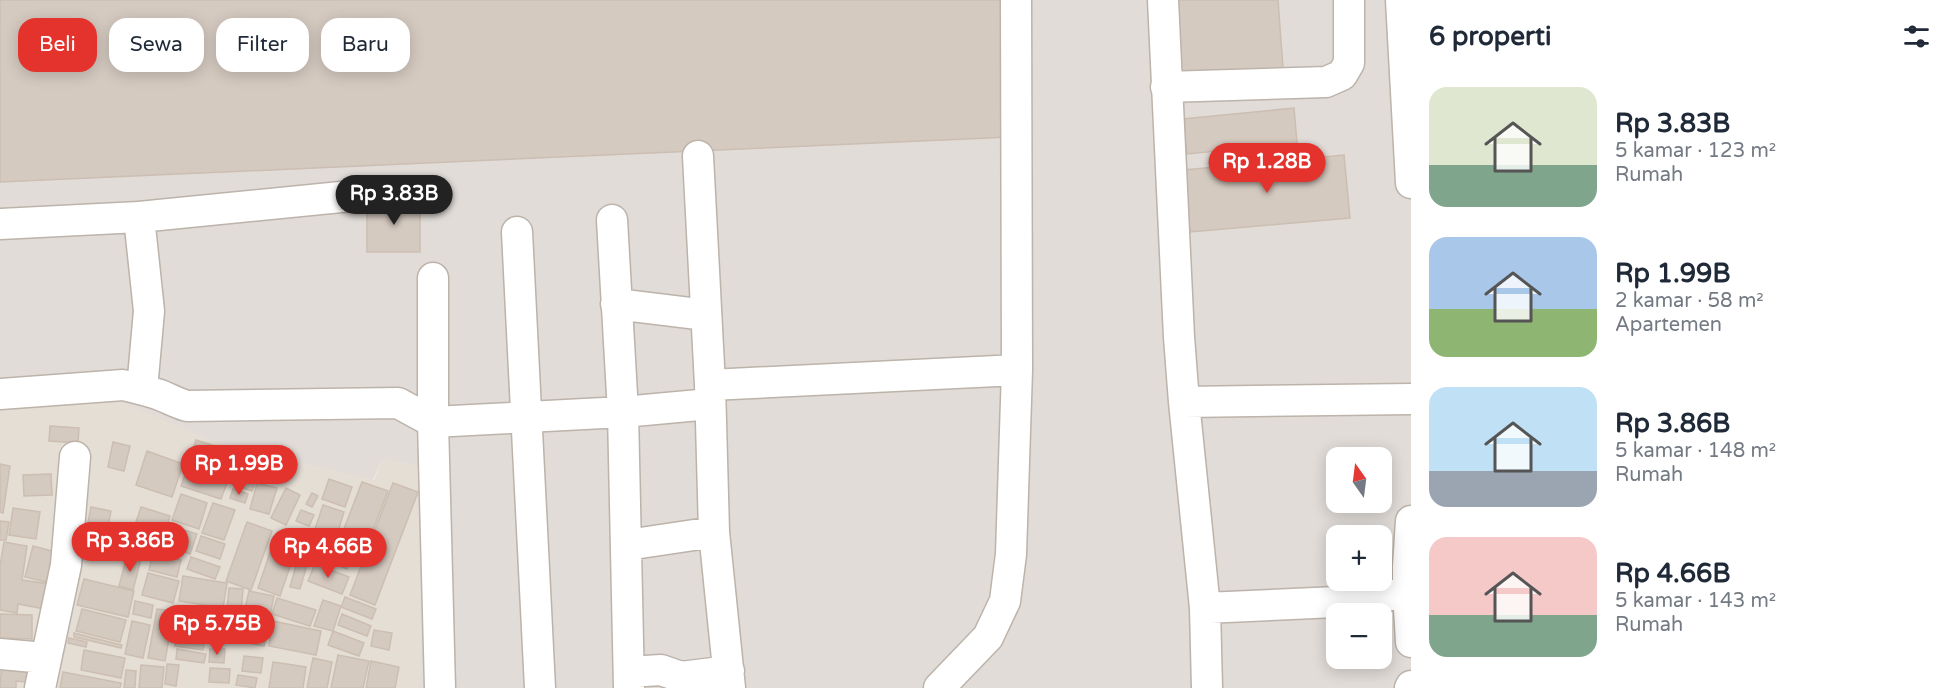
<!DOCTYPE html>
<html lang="id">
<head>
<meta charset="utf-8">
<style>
	body { margin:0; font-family:"Varela Round",sans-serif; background:#f6f6f7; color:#1f2937; height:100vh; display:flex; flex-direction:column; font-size:22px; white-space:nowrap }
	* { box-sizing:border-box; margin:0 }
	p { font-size:20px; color:#747a83 }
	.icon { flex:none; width:33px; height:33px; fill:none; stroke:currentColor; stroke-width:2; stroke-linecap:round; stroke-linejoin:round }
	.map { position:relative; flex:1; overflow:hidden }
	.side { display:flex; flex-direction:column; background:#fff; width:540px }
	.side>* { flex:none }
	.guide { position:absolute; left:18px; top:18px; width:570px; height:54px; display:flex; gap:12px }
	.needle { width:39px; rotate:346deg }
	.fabs { position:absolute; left:1326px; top:447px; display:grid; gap:12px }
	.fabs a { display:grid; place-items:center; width:66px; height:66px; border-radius:12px; background:#fff; box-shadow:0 3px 15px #0003; font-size:30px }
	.price { position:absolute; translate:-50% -51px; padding:0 14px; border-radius:21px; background:#e3332c; color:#fff; font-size:20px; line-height:39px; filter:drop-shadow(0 2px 3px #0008) }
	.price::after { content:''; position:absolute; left:50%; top:36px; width:18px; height:14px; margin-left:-9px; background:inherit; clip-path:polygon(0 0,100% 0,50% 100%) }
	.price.active { background:#222; color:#fff }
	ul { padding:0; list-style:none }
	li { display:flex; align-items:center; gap:18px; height:150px; padding:0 18px }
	li span { display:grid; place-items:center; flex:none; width:168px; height:120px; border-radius:18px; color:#555 }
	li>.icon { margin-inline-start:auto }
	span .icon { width:72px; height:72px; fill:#fffc; stroke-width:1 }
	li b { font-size:26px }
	h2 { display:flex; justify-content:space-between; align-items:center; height:72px; padding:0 18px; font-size:26px }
	.tag { padding:0 21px; border-radius:18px; background:#fff; box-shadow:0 3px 15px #0003; font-size:21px; line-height:54px }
	.tag.active { background:#e3332c; color:#fff }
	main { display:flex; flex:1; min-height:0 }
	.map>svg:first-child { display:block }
	.residential { fill:#e5ded5 }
	.industrial { fill:#e1dcd8; fill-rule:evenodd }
	.building { fill:#d5cac0; stroke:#ccbeb1; stroke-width:1.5 }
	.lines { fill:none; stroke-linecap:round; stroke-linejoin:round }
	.minor-casing { stroke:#bcb3aa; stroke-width:33 }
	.minor { stroke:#fff; stroke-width:30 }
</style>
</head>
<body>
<main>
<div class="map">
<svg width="1411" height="688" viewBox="0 0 1411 688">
	<rect width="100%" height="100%" fill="#f1ede7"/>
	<path class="residential" d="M79 384 374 480 382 459 423 467 420 688H0V391Z"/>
	<path class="industrial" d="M0 0H1411V688H420L422 467 382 459 373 480 207 439 79 384 0 391ZM1336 458H1382V502H1336ZM1336 536H1382V580H1336ZM1336 614H1382V658H1336Z"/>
	<path class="building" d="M0 0H1004L1010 137 0 182Z
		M1176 0H1278L1283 68 1182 75Z
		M1294 108 1297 143 1187 154 1183 119Z
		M1344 155 1350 218 1190 232 1184 170Z
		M367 200H420V252H367Z
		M50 426 79 428 78 443 49 441Z
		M196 440 224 449 215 475 187 466Z
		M113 442 130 446 124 471 108 467Z
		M147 451 183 464 172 497 136 485Z
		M0 464 10 466 3 513 0 512Z
		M187 470 227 483 221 499 181 486Z
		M51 474 52 495 24 496 23 475Z
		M240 476 255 481 252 491 237 486Z
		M329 479 352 487 345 507 322 499Z
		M362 482 388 491 366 548 340 539Z
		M257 483 277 488 269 514 250 509Z
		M393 483 418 492 375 605 350 595Z
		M286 488 300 495 286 525 271 518Z
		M233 489 248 494 245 503 230 498Z
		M312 493 318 496 312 507 306 504Z
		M181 494 207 503 199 529 172 520Z
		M213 503 235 510 224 540 202 533Z
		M323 505 344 512 337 535 315 529Z
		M91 507 111 511 108 526 88 522Z
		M141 507 170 516 158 552 129 543Z
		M13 508 40 512 36 539 9 535Z
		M301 510 314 515 309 526 296 521Z
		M0 521 9 522 6 540H0Z
		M247 522 272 531 251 590 226 581Z
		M171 526 197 534 190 554 165 545Z
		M276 535 298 543 280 596 258 588Z
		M201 536 225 544 220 559 196 551Z
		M320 536 355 549 347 569 313 556Z
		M303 541 313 544 300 589 290 587Z
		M4 542 27 546 22 580 49 584 45 609 18 604 17 613 0 610V566Z
		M33 546 63 554 55 584 25 577Z
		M153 553 181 560 177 577 149 570Z
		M127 556 141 559 133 590 119 586Z
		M191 557 220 567 215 579 187 569Z
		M315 564 349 577 342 594 308 581Z
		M148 573 179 581 173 603 142 595Z
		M183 576 227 583 223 608 179 601Z
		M84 579 134 591 128 617 77 605Z
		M229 588 243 589 241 612 227 610Z
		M249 591 274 596 264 646 238 641Z
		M345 597 376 609 372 619 341 607Z
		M277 598 316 610 310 626 272 614Z
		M323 600 341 606 333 631 314 626Z
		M135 601 153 605 151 618 133 614Z
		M182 606 196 608 193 628 179 625Z
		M200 608 218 611 215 633 197 631Z
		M82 609 126 620 120 642 76 631Z
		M157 609 174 611 165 661 148 658Z
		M222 612 241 616 237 642 217 639Z
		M0 614 32 615V639L0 638Z
		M342 614 371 626 367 636 338 625Z
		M132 621 150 625 143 658 125 654Z
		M273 621 321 631 316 655 269 646Z
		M374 630 392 633 389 650 371 646Z
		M333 631 364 643 359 656 328 645Z
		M74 633 122 645 121 648 74 637Z
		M176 634 205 638 203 650 175 646Z
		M69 638 87 642 86 647 68 643Z
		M177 649 206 654 204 663 176 659Z
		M210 649H225L224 663 209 662Z
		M84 650 125 658 121 678 81 670Z
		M338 655 369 661 363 688H331Z
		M244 656 263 658 261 673 242 671Z
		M313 658 332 662 327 688H307Z
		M2 659 38 662 36 683 16 681V688H0Z
		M371 661 399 667 395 688H366Z
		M273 662 306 667 303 688H269Z
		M167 664 179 665 176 686 165 684Z
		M141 665 164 667 162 688H139Z
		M210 668 230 669 229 683 209 682Z
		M126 670 136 671 135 688H124Z
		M63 672 121 683 120 688H60Z
		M238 675 257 678 255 688 236 685Z"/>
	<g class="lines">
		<g class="minor-casing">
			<path id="minor" d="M1163 0 1179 337 1184 402 1205 608 1207 688
				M1401 0 1411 183
				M1166 87 1326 82 1342 75 1349 63V0
				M698 156 710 385 714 532 730 688
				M139 217 149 311 142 389
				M612 220 623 412 629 688
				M0 224 139 217 351 196
				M517 232 540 688
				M433 278V422L623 412 710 404
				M616 304 706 315
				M710 385 1017 370
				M0 394 123 385C136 388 148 391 160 395 170 399 177 403 187 406L398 403 433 422 440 688
				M1184 402 1411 399
				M627 545 714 532
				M1408 592 1411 642
				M1205 608 1359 601 1408 592V566L1411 521
				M0 654 45 658
				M629 672 661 670 681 677 729 671
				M40 688 66 565 75 457
				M939 688 988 637 1005 601 1011 554 1017 370 1016 0
				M1410 688 1411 686"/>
		</g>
		<use href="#minor" class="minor"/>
	</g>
</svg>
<div class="fabs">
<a><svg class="needle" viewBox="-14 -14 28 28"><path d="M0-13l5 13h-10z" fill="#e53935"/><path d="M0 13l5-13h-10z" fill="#747a83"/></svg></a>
<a>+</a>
<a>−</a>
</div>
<b class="price" style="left:1267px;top:194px">Rp 1.28B</b>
<b class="price active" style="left:394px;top:226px">Rp 3.83B</b>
<b class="price" style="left:239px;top:496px">Rp 1.99B</b>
<b class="price" style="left:130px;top:573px">Rp 3.86B</b>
<b class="price" style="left:328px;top:579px">Rp 4.66B</b>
<b class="price" style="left:217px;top:656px">Rp 5.75B</b>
<div class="guide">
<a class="tag active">Beli</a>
<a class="tag">Sewa</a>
<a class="tag">Filter</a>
<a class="tag">Baru</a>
</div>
</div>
<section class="side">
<h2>6 properti<svg class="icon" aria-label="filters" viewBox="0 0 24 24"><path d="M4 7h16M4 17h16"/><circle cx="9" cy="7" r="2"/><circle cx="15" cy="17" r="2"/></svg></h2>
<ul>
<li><span style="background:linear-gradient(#dfe7d0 65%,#7fa58c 0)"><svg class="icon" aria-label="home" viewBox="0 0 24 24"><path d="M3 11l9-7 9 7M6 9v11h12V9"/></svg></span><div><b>Rp 3.83B</b><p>5 kamar · 123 m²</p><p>Rumah</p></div></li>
<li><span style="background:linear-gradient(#a9c7e8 60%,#8fb573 0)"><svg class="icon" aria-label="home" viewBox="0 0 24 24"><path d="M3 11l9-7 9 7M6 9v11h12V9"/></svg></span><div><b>Rp 1.99B</b><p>2 kamar · 58 m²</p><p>Apartemen</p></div></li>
<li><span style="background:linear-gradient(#bfe0f5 70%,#9aa5b1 0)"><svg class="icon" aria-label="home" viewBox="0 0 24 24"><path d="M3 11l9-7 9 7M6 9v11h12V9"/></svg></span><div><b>Rp 3.86B</b><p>5 kamar · 148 m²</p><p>Rumah</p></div></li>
<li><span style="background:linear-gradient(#f6c9c9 65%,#7fa58c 0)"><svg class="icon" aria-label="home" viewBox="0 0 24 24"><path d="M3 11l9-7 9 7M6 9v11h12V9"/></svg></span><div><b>Rp 4.66B</b><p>5 kamar · 143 m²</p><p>Rumah</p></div></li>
</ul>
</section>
</main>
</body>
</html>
